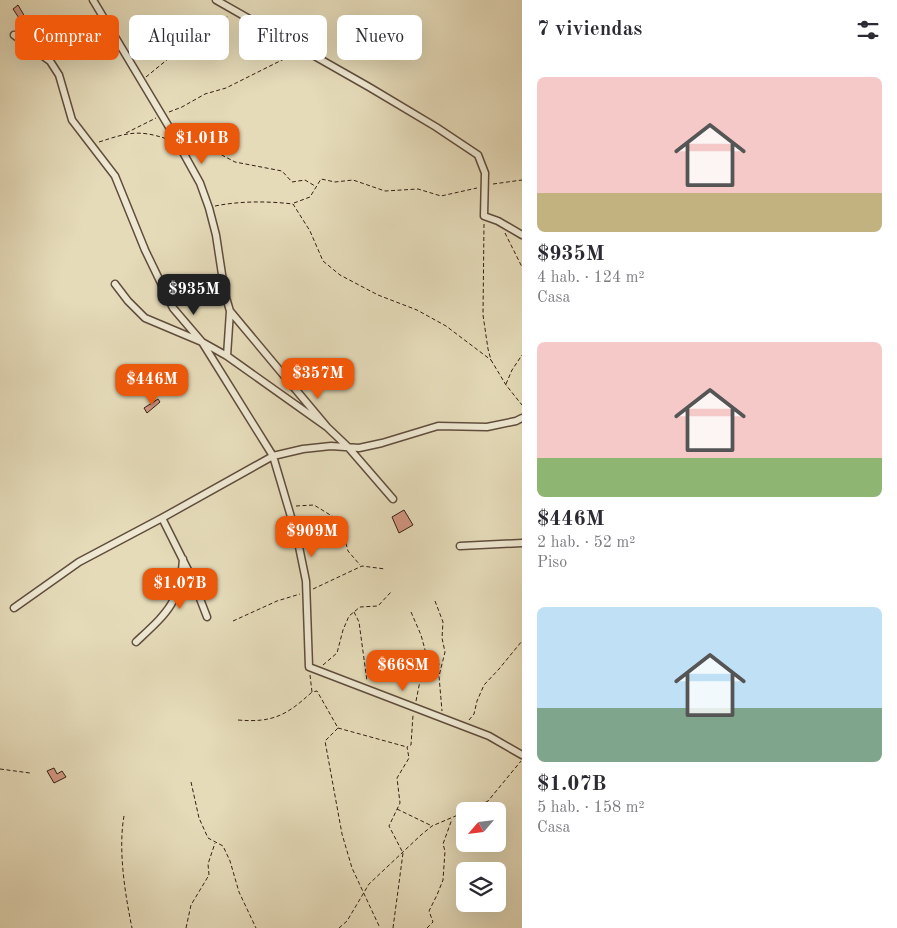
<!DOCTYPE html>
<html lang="es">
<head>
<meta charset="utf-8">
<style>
	body { margin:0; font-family:"Old Standard TT",serif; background:#f7f7f7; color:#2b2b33; height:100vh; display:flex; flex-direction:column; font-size:19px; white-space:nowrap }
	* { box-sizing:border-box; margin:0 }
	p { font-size:16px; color:#7c7c81 }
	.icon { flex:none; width:28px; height:28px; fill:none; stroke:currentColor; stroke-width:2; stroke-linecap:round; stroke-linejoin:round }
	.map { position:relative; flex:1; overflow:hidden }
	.drawer { display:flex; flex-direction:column; background:#fff; width:375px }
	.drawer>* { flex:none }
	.banner { position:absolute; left:15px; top:15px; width:431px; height:45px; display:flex; gap:10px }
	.needle { width:32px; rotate:242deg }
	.buttons { position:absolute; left:456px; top:802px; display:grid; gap:10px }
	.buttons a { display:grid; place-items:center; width:50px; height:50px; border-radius:8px; background:#fff; box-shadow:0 5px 20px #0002; font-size:25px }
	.price { position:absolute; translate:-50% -42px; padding:0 11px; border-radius:10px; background:#ea580c; color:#fff; font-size:16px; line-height:32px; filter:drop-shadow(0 1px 2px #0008) }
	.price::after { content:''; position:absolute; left:50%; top:30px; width:15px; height:11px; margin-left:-8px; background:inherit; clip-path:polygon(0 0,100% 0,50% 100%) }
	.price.active { background:#222; color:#fff }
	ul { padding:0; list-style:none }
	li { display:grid; align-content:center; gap:10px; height:265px; padding:0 15px }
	li span { display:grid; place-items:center; height:155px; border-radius:8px; color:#555 }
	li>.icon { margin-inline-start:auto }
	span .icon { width:90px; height:90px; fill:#fffc; stroke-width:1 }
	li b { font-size:21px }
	h2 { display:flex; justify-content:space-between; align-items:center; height:60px; padding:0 15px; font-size:21px }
	.tag { padding:0 18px; border-radius:8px; background:#fff; box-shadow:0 5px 20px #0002; font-size:18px; line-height:45px }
	.tag.active { background:#ea580c; color:#fff }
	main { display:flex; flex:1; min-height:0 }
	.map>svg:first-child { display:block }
	.building { fill:#d39782; stroke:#341e14 }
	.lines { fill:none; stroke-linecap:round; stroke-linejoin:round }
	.street-casing { stroke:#604d3d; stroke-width:9 }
	.path { stroke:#341e14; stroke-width:1; stroke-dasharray:4 2.5; stroke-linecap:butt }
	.street { stroke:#eee8d2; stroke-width:6 }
</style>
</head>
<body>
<main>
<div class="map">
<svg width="522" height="928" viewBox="0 0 522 928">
	<rect width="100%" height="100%" fill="#e5dbb9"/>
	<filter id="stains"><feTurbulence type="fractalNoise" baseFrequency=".004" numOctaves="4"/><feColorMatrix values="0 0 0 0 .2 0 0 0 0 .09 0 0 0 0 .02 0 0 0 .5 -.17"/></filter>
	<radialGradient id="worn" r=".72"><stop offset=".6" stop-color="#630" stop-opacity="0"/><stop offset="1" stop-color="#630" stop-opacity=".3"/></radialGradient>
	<path class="building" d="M18 5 35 34 31 36 13 9Z
		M158 399 160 402 147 413 144 408Z
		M404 510 413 525 399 533 392 517Z
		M54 768 57 774 62 771 66 777 54 783 47 771Z"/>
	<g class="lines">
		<g class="street-casing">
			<path id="street" d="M93 0 169 127 200 183 209 208 216 235 225 294 230 311 227 356
				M216 0 369 87 436 127 478 155 485 173 484 216 498 221 522 235
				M14 35 50 61 59 75 72 120 115 176 145 250 173 308 202 342 273 456 297 537 306 581 309 667 489 736 522 755
				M115 284 128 301 145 318 202 342 227 356 327 427
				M230 311 327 427 348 447 393 499
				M162 518 192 578 207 617
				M460 546 522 543
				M14 608 79 562 162 518 273 456 303 449 331 446 359 448 382 443 438 426 487 427 516 421 522 418
				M136 642C167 613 180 603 183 559"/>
		</g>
		<path class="path" d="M146 77 202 31 229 16
			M169 112 182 107 205 94 226 88 296 53
			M126 133 156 118
			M99 142C127 133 138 129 167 139
			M190 148 198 151 218 153 235 162 282 171 292 182 305 180 315 186
			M493 184 522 180
			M294 203 310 197 321 179 335 182 353 180 385 191 418 189 441 196 477 188
			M215 206C240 201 267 201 293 204L310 231 323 261 340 275 378 295 417 310 446 326 491 360
			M484 224 483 315 488 349 491 360 506 385 522 405
			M505 233 522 267
			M506 384 512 370 522 355
			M296 506 314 505 340 521 348 551 360 565
			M313 589 362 566 385 569
			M435 601 443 622 442 638 445 652 439 676 442 711
			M354 612 359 622 367 681
			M411 612 421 635 427 657 441 665
			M233 621 277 601 300 594
			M323 665 337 653 343 630 349 616 360 607 378 606 391 592
			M310 675 312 692 317 691 338 728 325 741 342 834 352 868 380 928
			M416 701 423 666 427 657
			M238 720C273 723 287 715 312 692
			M469 720 474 714 477 701 484 685 499 669 522 641
			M338 728 407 747
			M0 769 30 773
			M191 782 199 818 208 838 223 846 230 861 239 892 256 928
			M397 809 432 826
			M468 811 488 801 521 761
			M124 816C118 850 125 894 132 928
			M186 928 191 905 209 875 208 864 215 843
			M339 928 347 921 369 884 421 835 432 826 465 812
			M393 928 403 853 389 826 400 803 397 778 409 758 407 747 411 745 413 715
			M427 928 433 922 429 911 437 895 443 880 445 851 443 844 452 819"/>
		<use href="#street" class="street"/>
	</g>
	<rect width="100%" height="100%" filter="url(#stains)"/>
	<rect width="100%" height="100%" fill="url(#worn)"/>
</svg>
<div class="buttons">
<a><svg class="needle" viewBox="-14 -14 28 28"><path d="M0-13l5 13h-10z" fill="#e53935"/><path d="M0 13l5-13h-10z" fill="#7c7c81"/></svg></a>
<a><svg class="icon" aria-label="layers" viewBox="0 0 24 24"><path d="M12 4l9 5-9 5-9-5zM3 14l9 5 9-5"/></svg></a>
</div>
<b class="price" style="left:202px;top:165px">$1.01B</b>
<b class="price active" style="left:194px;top:316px">$935M</b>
<b class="price" style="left:318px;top:400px">$357M</b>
<b class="price" style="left:152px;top:406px">$446M</b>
<b class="price" style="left:312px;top:558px">$909M</b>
<b class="price" style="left:180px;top:610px">$1.07B</b>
<b class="price" style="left:403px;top:692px">$668M</b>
<div class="banner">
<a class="tag active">Comprar</a>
<a class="tag">Alquilar</a>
<a class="tag">Filtros</a>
<a class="tag">Nuevo</a>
</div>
</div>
<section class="drawer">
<h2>7 viviendas<svg class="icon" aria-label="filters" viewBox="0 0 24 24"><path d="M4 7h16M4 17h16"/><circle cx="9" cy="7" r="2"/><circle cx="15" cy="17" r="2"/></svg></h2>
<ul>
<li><span style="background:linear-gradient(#f6c9c9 75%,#c2b280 0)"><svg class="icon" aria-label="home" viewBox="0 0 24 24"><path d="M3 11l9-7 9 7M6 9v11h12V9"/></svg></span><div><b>$935M</b><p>4 hab. · 124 m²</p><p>Casa</p></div></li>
<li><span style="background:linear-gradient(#f6c9c9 75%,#8fb573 0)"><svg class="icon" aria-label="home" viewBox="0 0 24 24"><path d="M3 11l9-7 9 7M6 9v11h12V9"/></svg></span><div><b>$446M</b><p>2 hab. · 52 m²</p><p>Piso</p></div></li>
<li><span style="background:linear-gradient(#bfe0f5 65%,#7fa58c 0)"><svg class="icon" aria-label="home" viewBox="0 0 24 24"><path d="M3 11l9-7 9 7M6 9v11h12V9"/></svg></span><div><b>$1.07B</b><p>5 hab. · 158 m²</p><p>Casa</p></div></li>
</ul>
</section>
</main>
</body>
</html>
